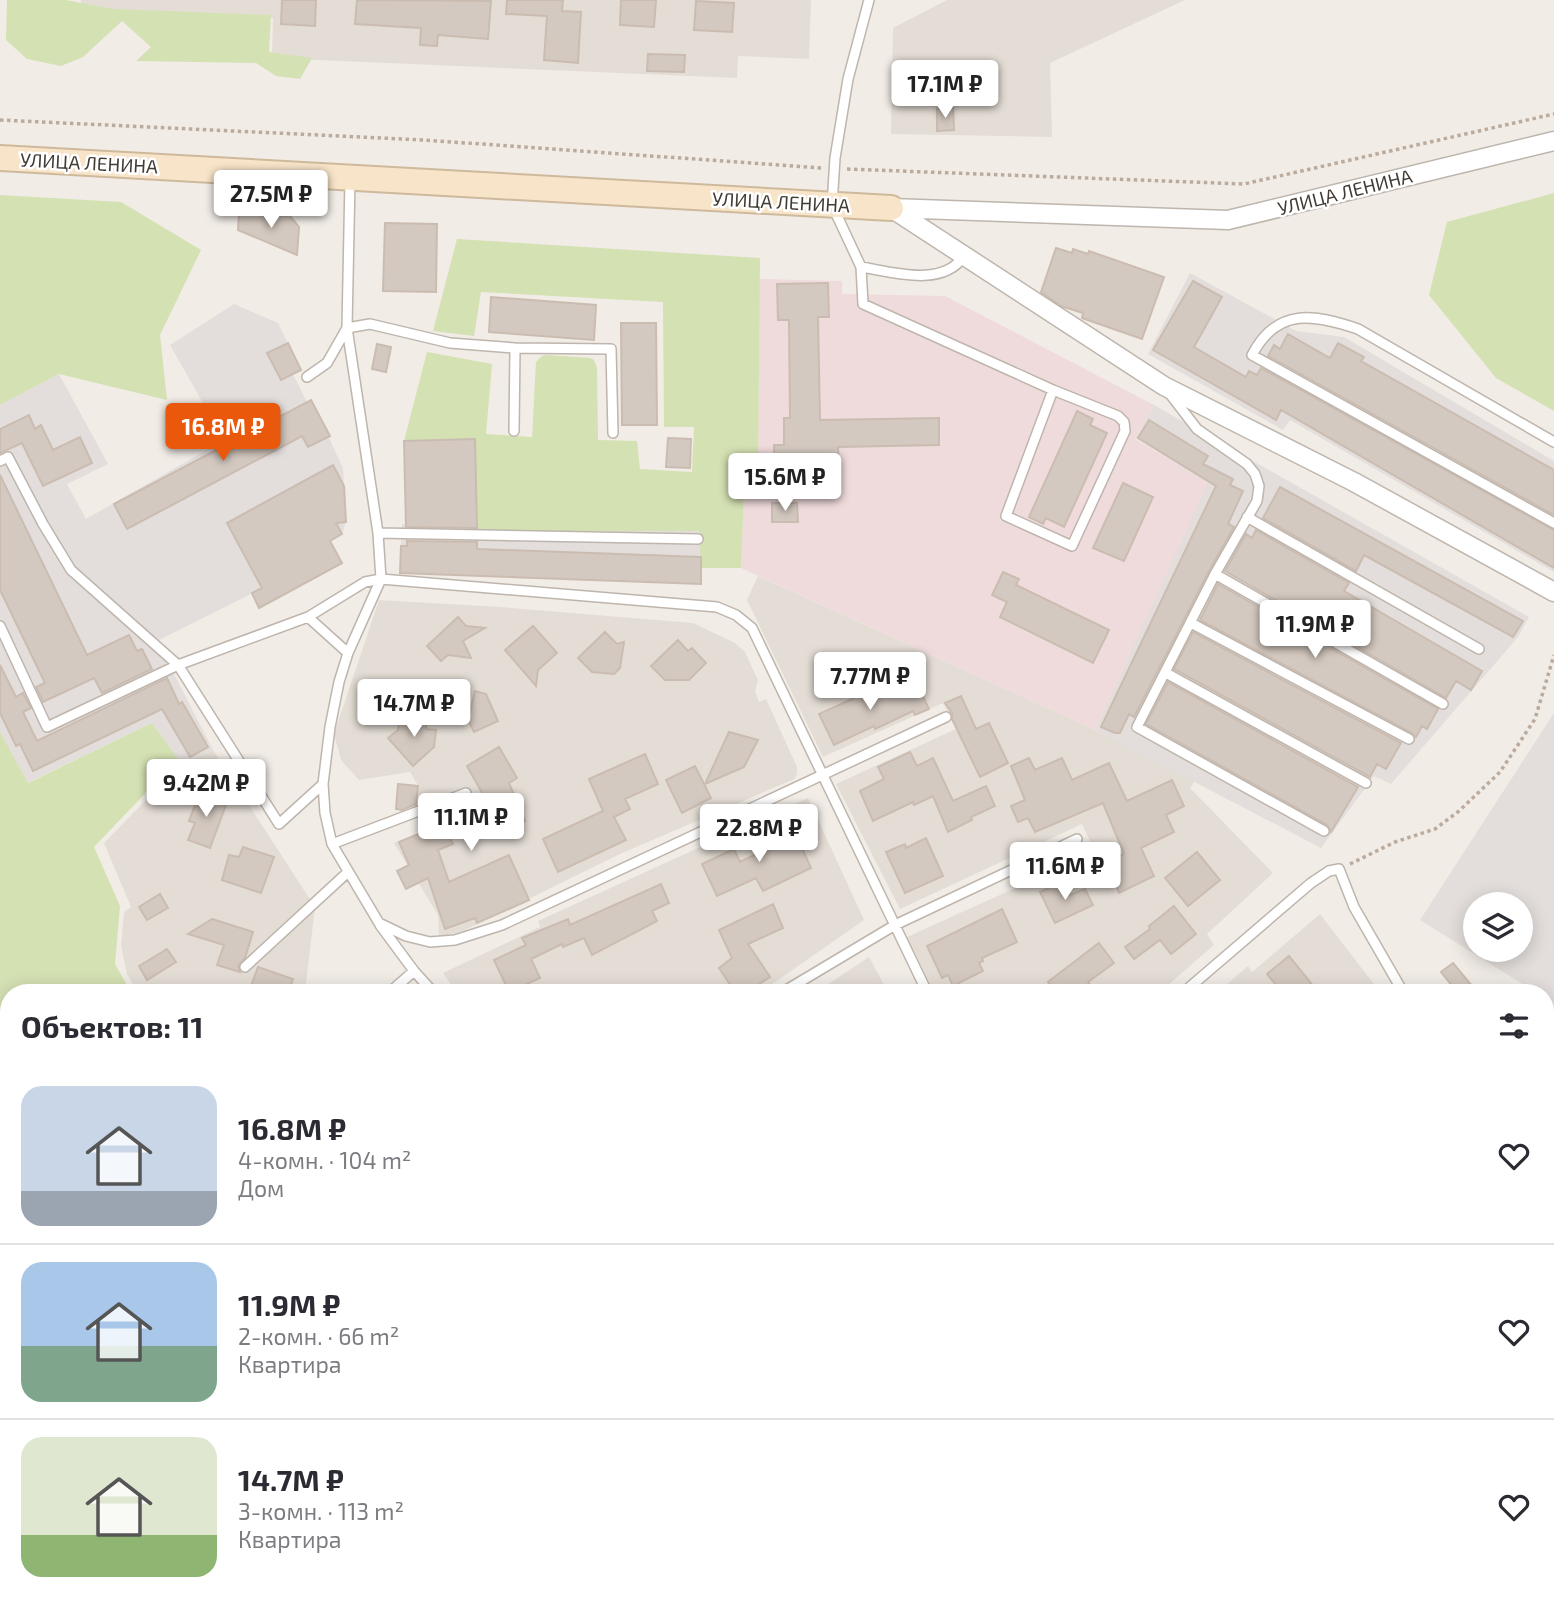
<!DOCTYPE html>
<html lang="ru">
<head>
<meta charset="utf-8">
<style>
	body { margin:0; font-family:"Exo 2",sans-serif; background:#f2f2f3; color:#2b2b33; height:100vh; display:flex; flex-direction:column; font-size:26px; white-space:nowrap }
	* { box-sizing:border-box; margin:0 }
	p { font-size:23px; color:#7c7c81 }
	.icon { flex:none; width:38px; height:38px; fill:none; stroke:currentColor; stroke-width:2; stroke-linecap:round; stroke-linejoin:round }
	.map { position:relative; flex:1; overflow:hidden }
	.panel { position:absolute; left:0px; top:984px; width:1554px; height:625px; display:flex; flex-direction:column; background:#fff; border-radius:28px 28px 0 0; box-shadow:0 4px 18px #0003 }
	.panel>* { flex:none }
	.controls { position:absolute; left:1463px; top:892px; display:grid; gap:14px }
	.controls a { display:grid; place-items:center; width:70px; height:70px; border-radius:50%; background:#fff; box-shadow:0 4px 18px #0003; font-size:35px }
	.price { position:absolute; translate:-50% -60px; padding:0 16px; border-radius:7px; background:#fff; color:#222; font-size:23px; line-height:46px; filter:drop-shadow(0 2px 4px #0008) }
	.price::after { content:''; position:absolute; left:50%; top:42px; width:21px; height:16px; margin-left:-10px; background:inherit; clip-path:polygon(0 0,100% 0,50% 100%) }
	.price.selected { background:#ea580c; color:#fff }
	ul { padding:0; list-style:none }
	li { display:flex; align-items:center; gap:21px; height:175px; padding:0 21px }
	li+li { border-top:2px solid #e1e1e2 }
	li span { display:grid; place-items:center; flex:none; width:196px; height:140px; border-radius:21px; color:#555 }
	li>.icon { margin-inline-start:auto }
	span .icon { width:84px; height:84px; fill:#fffc; stroke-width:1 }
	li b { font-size:30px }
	h2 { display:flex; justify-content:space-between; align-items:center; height:84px; padding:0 21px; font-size:30px }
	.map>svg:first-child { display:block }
	.residential { fill:#e4ddd5 }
	.industrial { fill:#e3dedb; fill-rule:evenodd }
	.medical { fill:#f0dbdc }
	.green { fill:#d4e1b3 }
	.building { fill:#d4c9c0; stroke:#cbbcb1; stroke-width:2 }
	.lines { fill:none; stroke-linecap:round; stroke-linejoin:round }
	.lane-casing { stroke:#beb5ad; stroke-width:12 }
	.street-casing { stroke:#beb5ad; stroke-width:21 }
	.secondary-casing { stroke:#cfb99c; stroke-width:28 }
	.path { stroke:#bbab9d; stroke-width:3.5; stroke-dasharray:3.5 3.5; stroke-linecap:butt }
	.lane { stroke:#fff; stroke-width:9 }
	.street { stroke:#fff; stroke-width:18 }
	.secondary { stroke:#f8e4c9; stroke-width:24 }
	.labels { text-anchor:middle; stroke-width:5; stroke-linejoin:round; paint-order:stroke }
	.street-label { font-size:19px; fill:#433c36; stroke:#fff }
</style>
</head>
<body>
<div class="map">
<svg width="1554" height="1608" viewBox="0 0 1554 1608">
	<rect width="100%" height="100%" fill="#f1ece6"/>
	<path class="residential" d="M81 0H811L809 59 738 56 737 78 272 58 273 18 81 10Z
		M947 0H1185L1050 63 1052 137 891 134 893 28Z
		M758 576 1113 738 1195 781 1190 788 1273 873 1207 934 1214 945 1160 992H934L907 937 1088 855 1092 845 1082 824 900 909 836 784 956 729 943 703 823 757 747 600Z
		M379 600 500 607 693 623 735 643 745 652 758 680 755 691 759 702 766 699 797 767V774L794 779 620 854 463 931 439 937 438 915 394 843 422 831 417 812 419 787 410 772 359 780 341 760 334 734Z
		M213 750 315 907 305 992H137L127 974 121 945 124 912 131 907 104 843 181 764Z
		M808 798 864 920 761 992H456L443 973 540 927 538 921Z
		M1320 914 1380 992H1218L1248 966 1252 972Z
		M869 957 888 992H816Z
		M1545 1017 1554 1024V1553L1545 1575Z
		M949 1600H1152L1153 1608H949Z
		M1181 1600H1362L1359 1608H1181Z
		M1401 1600H1535L1532 1608H1398Z"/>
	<path class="industrial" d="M1190 273 1296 331 1344 337 1554 461V572L1290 420 1283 430 1148 354Z
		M234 304 278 323 301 370 293 374 307 402 311 400 343 468 346 522 342 534 330 541 342 563 259 608 251 594 157 641 213 750 181 764 152 723 27 783 0 732V405L59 374 108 464 67 484 86 519 224 440 170 345Z
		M1154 405 1529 617 1518 637 1391 784 1374 776 1321 848 1095 730 1207 483 1135 438Z
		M475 439 477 531H700L701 584 401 546 402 524H406L404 441Z
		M1554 713V1004L1545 999V992H1535L1420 920ZM1475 905H1521V950H1475Z"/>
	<path class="medical" d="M759 279 842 281V294L945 296 1154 405 1135 439 1208 483 1095 730 741 568 745 466H758Z"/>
	<path class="green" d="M7 0H66L114 9 271 15 269 52 312 58 300 79 276 76 256 63 136 61 151 47 122 21 83 57 61 66 27 59 6 40Z
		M1554 193V411L1496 378 1429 295 1447 222Z
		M0 195 121 202 201 250 160 335 167 400 59 374 0 405Z
		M457 239 760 258 758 467H745L741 568H701L699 531H477L475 439 404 441 427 352 492 364 486 434 532 437 536 362 542 356 546 355 590 358 594 360 597 368 598 440 637 441 640 469 692 472 694 427H664L663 302 481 292 474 336 433 331Z
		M152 723 178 759 94 847 120 906 115 964 131 992H9V1600H751L755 1608H0V732L28 783Z
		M1554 1568V1608H1537L1540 1600H1545V1588Z"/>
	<path class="building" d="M282 0H316L315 26 281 24Z
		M357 0 491 1 488 39 438 35 437 46 420 45 421 28 355 24Z
		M507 0H563L562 11 581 12 578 63 544 60 547 16 506 14Z
		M621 0H656L654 27 620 25Z
		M696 1 734 3 732 32 694 30Z
		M648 54 685 55 684 72 647 71Z
		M909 67H939V96H909Z
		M953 108 954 130 937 131V109Z
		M239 212 291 217 299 227 297 255 238 230Z
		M385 223 437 224 436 292 383 291Z
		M1056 248 1072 253 1073 249 1088 254 1089 251 1164 277 1142 339 1082 318 1083 313 1061 306 1041 292Z
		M1193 281 1222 297 1194 347 1246 377 1249 371 1257 375 1261 368 1554 530V568L1281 410 1276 420 1153 350Z
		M828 283 829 317H818L820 420 939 418V445L838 447 839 464 774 465V445H784V418H790L789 320H778L777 284Z
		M491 297 596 305 594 340 489 332Z
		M621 323H656L657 425H622Z
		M1288 334 1330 358 1338 343 1364 357 1361 361 1554 470V515L1268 356 1274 345 1280 349Z
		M288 343 301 370 281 380 267 353Z
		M377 344 391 347 386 372 372 369Z
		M311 400 330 436 308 447 302 436 127 529 114 504Z
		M1077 411 1093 419 1090 425 1107 433 1064 527 1046 518 1043 524 1029 517Z
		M29 415 35 429 41 425 53 450 80 437 92 463 43 486 22 443 0 453V429Z
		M1149 420 1208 456 1203 464 1233 479 1230 485 1243 491 1228 524 1234 527 1209 571 1134 717 1129 714 1120 733H1115L1101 727 1216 486 1138 438Z
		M668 438 691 439 690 468 666 467Z
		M475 439 477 528 406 527 404 441Z
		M333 465 344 486 346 522 336 523 342 534 330 541 342 563 259 608 252 593 262 588 227 523Z
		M0 475 87 655 129 635 137 651 142 649 152 669 102 693 94 678 43 702 36 687 45 683 0 590Z
		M1123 483 1153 497 1124 561 1093 548Z
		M1280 487 1523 621 1513 637 1364 555 1356 571 1263 518Z
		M772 503H797L798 522H772Z
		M1256 530 1349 583 1344 591 1482 671 1471 690 1456 681 1446 698 1225 571 1246 534 1252 538Z
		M407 541 477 542V549L701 557V584L400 573 401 546H407Z
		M1003 572 1019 579 1016 585 1109 630 1093 663 1000 617 1007 602 992 595Z
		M1218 584 1438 709 1427 729 1422 726 1416 737 1412 733 1200 620Z
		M458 617 466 626 485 628 463 641 471 658 448 655 441 661 427 646Z
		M533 626 557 653 538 670 536 686 505 650Z
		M605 632 617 644 624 642 620 668 614 674 592 672 578 658Z
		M1193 632 1401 743 1386 769 1377 764 1370 777 1174 669Z
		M678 640 688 651 692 648 706 663 689 680H665L651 666Z
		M0 665 16 697 23 693 31 708 23 712 37 741 167 678 179 704 182 702 208 747 190 757 162 709 33 771 20 744 16 746 0 713Z
		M1168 682 1358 787 1331 832 1327 825 1146 724Z
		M887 683 895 697 904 693 906 697 920 690 929 709 915 715 913 711 875 729 874 726 834 745 819 714Z
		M475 691 486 694 498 721 474 732 468 720Z
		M961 696 976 729 989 723 1008 763 980 777 952 719V713L945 703Z
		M399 718 427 721 426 729 436 730 434 747 413 766 388 738 398 730Z
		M729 732 758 740 744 767 705 784Z
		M499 747 517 778 509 783 525 821 508 829 502 817 450 839 453 844 438 850 449 882 509 855 529 900 477 923 475 918 445 929 428 878 406 889 397 871 409 865 399 842 489 805 467 766Z
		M910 752 917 766 933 758 953 801 986 786 995 806 971 817 972 820 948 832 933 796 914 805 913 802 873 821 860 791 884 779 878 767Z
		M645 754 658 784 625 799 630 809 614 817 626 840 558 872 543 839 603 811 589 779Z
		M1029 758 1035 770 1062 758 1072 780 1109 763 1127 801 1172 780 1184 806 1166 815 1174 832 1141 848 1154 876 1119 893 1112 876 1120 872 1113 859 1124 854 1103 803 1035 832 1028 818 1018 822 1011 806 1025 800 1011 766Z
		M695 766 711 798 682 813 666 780Z
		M398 784 418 786 416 804 402 810 396 809Z
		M200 792 227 802 210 848 188 840 195 823 189 821Z
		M780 824 787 839 796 835 811 868 763 891 756 878 717 896 702 864 734 849 740 862 769 848 761 833Z
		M926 838 943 876 905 893 886 852 905 844 906 848Z
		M243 847 274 857 261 893 222 880 229 855 239 857Z
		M1197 852 1220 880 1188 906 1165 878Z
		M1064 881 1070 895 1085 889 1093 905 1055 923 1040 892Z
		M661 884 669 903 652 911 657 921 592 955 584 938 563 947 562 944 531 959 540 978 509 992 494 960 526 945 522 938 568 919 570 925Z
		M160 894 168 908 147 920 139 907Z
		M773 904 783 928 748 944 770 977 747 992H735L719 968 732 958 719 930Z
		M1174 906 1196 934 1171 954 1160 940 1134 959 1125 947 1150 929 1149 926Z
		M1002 909 1017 942 982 958 983 961 979 963 983 971 953 986 948 975 942 978 927 946Z
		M212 919 253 932 245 958 238 966 240 972 217 965 224 945 188 934Z
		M1099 943 1114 963 1088 982 1096 992H1056L1048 982Z
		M167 949 176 962 147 980 139 966Z
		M1289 956 1318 992H1282L1267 974Z
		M1453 963 1477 992H1457L1441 972Z
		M258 967 293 979 288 992H249Z"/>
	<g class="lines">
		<g class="lane-casing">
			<path id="lane" d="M869 0 848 79 835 158 832 205 861 267 863 304 1053 390 1006 516 1072 546 1125 431 1124 422 1118 416 1053 390
				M350 180 347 328 378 533 381 579 717 607 736 615 752 628 927 992
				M861 267C893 272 942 288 964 256
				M307 377 327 363 347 328 370 324 450 343 515 348 611 349 613 433
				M1170 394 1197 429 1247 464 1255 474 1259 486 1257 501 1215 574 1137 727 1324 831
				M514 431 515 348
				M1554 442 1358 329C1314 314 1277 307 1252 355L1554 523
				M0 461 8 457 43 524 71 570 178 665 308 617 348 653
				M1247 517 1479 649
				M378 533 698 539
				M1215 574 1443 704
				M381 579 348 653 339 682 330 727 323 784 325 813 332 844 379 923 406 936 430 942 455 940 502 925 946 717
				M308 617 365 582 381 579
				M1191 623 1409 739
				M0 626 47 727 178 665 279 824 323 784
				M1166 673 1366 783
				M332 844 466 793
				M380 925 414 971 433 992
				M245 967 348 872
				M390 992 414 971
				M783 992 895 925 1077 839
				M1184 992 1311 883 1329 871 1339 869 1354 907 1403 992
				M930 1600V1608
				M1170 1600 1171 1608
				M1382 1608 1385 1600"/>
		</g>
		<g class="street-casing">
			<path id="street" d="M891 208 1164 386 1354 482 1554 592
				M891 208 1228 220 1554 141"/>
		</g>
		<g class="secondary-casing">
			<path id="secondary" d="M0 158 891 208"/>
		</g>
		<path class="path" d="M0 120 424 140 822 168
			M847 169 1244 184 1554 114
			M1350 864 1395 842 1435 829 1459 811 1500 772 1535 719 1554 655"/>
		<use href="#lane" class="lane"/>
		<use href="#street" class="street"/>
		<use href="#secondary" class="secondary"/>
	</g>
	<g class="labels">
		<g class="street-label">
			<text transform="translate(89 163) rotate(3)" y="7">УЛИЦА ЛЕНИНА</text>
			<text transform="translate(1345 192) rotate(-14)" y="7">УЛИЦА ЛЕНИНА</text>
			<text transform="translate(781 202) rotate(3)" y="7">УЛИЦА ЛЕНИНА</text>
		</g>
	</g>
</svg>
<div class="controls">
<a><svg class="icon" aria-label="layers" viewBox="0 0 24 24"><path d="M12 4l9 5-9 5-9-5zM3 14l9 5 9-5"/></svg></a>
</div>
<b class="price" style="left:945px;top:120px">17.1M ₽</b>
<b class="price" style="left:271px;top:230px">27.5M ₽</b>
<b class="price selected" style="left:223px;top:463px">16.8M ₽</b>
<b class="price" style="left:785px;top:513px">15.6M ₽</b>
<b class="price" style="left:1315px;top:660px">11.9M ₽</b>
<b class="price" style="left:870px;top:712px">7.77M ₽</b>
<b class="price" style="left:414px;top:739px">14.7M ₽</b>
<b class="price" style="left:206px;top:819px">9.42M ₽</b>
<b class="price" style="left:471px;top:853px">11.1M ₽</b>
<b class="price" style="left:759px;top:864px">22.8M ₽</b>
<b class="price" style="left:1065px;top:902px">11.6M ₽</b>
<section class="panel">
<h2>Объектов: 11<svg class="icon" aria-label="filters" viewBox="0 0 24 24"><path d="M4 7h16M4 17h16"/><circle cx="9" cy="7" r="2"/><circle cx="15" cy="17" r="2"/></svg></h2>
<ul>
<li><span style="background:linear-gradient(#c9d6e8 75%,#9aa5b1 0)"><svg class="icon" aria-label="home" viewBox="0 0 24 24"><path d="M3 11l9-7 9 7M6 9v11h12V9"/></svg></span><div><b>16.8M ₽</b><p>4-комн. · 104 m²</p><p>Дом</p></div><svg class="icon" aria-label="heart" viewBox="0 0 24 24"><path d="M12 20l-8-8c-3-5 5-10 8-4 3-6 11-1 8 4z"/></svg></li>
<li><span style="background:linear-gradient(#a9c7e8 60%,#7fa58c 0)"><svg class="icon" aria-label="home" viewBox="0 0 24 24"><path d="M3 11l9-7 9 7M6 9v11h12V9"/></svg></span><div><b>11.9M ₽</b><p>2-комн. · 66 m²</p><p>Квартира</p></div><svg class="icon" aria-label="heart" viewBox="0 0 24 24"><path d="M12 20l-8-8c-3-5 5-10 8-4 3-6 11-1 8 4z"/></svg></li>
<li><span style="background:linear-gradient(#dfe7d0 70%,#8fb573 0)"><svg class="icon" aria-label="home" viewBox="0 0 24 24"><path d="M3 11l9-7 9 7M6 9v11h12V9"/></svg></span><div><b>14.7M ₽</b><p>3-комн. · 113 m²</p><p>Квартира</p></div><svg class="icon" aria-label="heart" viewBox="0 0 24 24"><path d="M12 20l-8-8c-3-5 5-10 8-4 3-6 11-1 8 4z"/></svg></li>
</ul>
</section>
</div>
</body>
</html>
